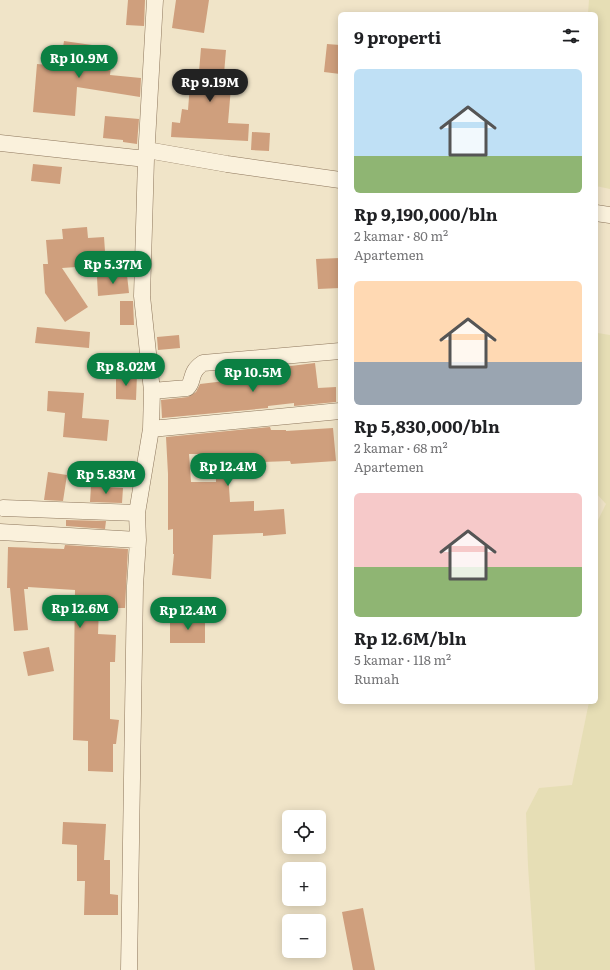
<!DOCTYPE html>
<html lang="id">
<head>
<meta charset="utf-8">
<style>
	body { margin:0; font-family:Literata,serif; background:#f6f6f6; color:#202124; height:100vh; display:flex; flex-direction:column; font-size:15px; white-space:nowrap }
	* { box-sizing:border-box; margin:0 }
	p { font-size:13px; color:#757577 }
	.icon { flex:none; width:22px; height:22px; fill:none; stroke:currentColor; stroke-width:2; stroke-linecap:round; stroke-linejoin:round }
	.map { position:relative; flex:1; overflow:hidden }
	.side { position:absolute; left:338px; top:12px; width:260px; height:692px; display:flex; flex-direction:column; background:#fff; border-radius:6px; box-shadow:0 2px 10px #0003 }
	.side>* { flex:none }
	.controls { position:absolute; left:282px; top:810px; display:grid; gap:8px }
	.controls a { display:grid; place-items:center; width:44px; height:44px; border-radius:6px; background:#fff; box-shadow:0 2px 10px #0003; font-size:20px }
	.price { position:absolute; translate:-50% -34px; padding:0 9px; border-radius:14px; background:#0b8043; color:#fff; font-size:13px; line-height:26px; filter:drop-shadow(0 1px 2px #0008) }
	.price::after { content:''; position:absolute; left:50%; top:24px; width:12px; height:9px; margin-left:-6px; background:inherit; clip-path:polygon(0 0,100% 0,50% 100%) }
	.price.selected { background:#222; color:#fff }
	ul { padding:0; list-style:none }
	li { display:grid; align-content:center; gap:8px; height:212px; padding:0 16px }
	li span { display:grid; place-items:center; height:124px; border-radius:6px; color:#555 }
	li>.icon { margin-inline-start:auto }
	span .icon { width:72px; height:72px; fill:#fffc; stroke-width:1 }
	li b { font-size:17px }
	h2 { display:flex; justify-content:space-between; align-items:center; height:48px; padding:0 16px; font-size:17px }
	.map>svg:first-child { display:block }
	.farmland { fill:#e6deb5 }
	.building { fill:#cf9f7d; fill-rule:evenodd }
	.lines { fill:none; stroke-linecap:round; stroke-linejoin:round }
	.street-casing { stroke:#8d765c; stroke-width:17 }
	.street { stroke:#faf1dc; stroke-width:16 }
</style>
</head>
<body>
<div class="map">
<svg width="610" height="970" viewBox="0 0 610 970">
	<rect width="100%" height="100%" fill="#f0e4c8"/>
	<path class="farmland" d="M589 0H610V189L596 186V14H588Z
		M598 333 610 335V970H535L528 866 526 813 539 788 572 785 589 702H596L598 620 596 617V524L606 504 596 493V340Z"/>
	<path class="building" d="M128 0H145L144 26 126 25Z
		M176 0H209L204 33 172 28Z
		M64 41 113 48 110 75 141 78 140 97 77 87 75 116 33 112 37 64 60 66Z
		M327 44 340 45V74L324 72Z
		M201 48 226 50 224 74 232 75 228 123 249 124 248 141 171 137 172 122 180 123 182 109 188 110 191 71 199 72Z
		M105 116 139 119 137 144 123 142V140L103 138Z
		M252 132 270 133 269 151 251 150Z
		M33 164 62 167 60 184 31 181Z
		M87 227 88 238 104 237 106 265 62 268 88 307 65 322 45 293 43 264H48L46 240 63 239 62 229Z
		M340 258V288L318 289 316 259Z
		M127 275 129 293 98 296 97 277Z
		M120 301H133L134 325H120Z
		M37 327 90 332 89 348 35 343Z
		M179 335 180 348 158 350 157 337Z
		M315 363 318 388 336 387V402L294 406V403L268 406V408L162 418 161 400 188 397 196 392 200 384 225 381 224 377 266 373V369Z
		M116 374H137L136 400 116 399Z
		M48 391 84 393 82 418 109 420 107 441 63 437 65 413 47 411Z
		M270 427 271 430H286V431L333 428 336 461 291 464 290 461 263 462V469L238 470V472H228L230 502 254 501V511L284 509 286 534 263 536V533L213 535 211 579 172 575 174 554H173V529L168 530V474L166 437ZM189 454H216V482H191Z
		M48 472 67 475 63 501 44 500Z
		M91 486 123 488 122 503 90 502Z
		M66 520 106 521 105 529 66 526Z
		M65 545 128 549 125 608H99L98 634 116 635 115 662H110V719L119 720 116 744H113V772L88 771V741L73 740 75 590 28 587V589H24L28 630 14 631 10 588H7L8 547 64 549Z
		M170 619H205V643H170Z
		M49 647 54 671 28 676 23 652Z
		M63 822 106 824 104 860H110V894L118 895V915H84L85 881H77V845L62 844Z
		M363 908 375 970H353L342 912Z"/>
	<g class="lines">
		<g class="street-casing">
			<path id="street" d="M0 143 146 159
				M147 150 227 164 340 180
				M596 213 610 215
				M152 391 187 388C195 381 188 373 203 363L340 351
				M151 429 340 411
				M3 508 137 513
				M0 532 138 540
				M129 970 135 586 138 540 137 513 151 429 152 391 142 296 146 159 155 0"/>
		</g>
		<use href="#street" class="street"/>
	</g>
</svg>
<div class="controls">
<a><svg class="icon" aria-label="locate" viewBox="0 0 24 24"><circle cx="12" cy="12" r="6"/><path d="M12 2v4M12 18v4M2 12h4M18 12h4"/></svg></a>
<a>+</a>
<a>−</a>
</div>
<b class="price" style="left:79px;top:79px">Rp 10.9M</b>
<b class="price selected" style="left:210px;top:103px">Rp 9.19M</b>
<b class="price" style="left:113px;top:285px">Rp 5.37M</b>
<b class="price" style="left:126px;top:387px">Rp 8.02M</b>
<b class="price" style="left:253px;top:393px">Rp 10.5M</b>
<b class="price" style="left:228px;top:487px">Rp 12.4M</b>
<b class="price" style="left:106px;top:495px">Rp 5.83M</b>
<b class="price" style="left:80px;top:629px">Rp 12.6M</b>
<b class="price" style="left:188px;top:631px">Rp 12.4M</b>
<section class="side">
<h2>9 properti<svg class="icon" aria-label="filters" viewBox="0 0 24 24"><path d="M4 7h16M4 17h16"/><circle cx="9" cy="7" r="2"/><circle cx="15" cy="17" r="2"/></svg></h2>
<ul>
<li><span style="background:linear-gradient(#bfe0f5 70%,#8fb573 0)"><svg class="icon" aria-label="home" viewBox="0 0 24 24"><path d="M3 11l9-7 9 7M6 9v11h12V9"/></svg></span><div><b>Rp 9,190,000/bln</b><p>2 kamar · 80 m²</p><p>Apartemen</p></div></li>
<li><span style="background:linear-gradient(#ffd9b3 65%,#9aa5b1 0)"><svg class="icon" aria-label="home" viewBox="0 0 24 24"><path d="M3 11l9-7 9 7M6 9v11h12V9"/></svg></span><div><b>Rp 5,830,000/bln</b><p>2 kamar · 68 m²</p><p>Apartemen</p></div></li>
<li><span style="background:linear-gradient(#f6c9c9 60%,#8fb573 0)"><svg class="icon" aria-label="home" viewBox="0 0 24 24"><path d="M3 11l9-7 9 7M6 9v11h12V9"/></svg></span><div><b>Rp 12.6M/bln</b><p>5 kamar · 118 m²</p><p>Rumah</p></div></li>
</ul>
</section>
</div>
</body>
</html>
